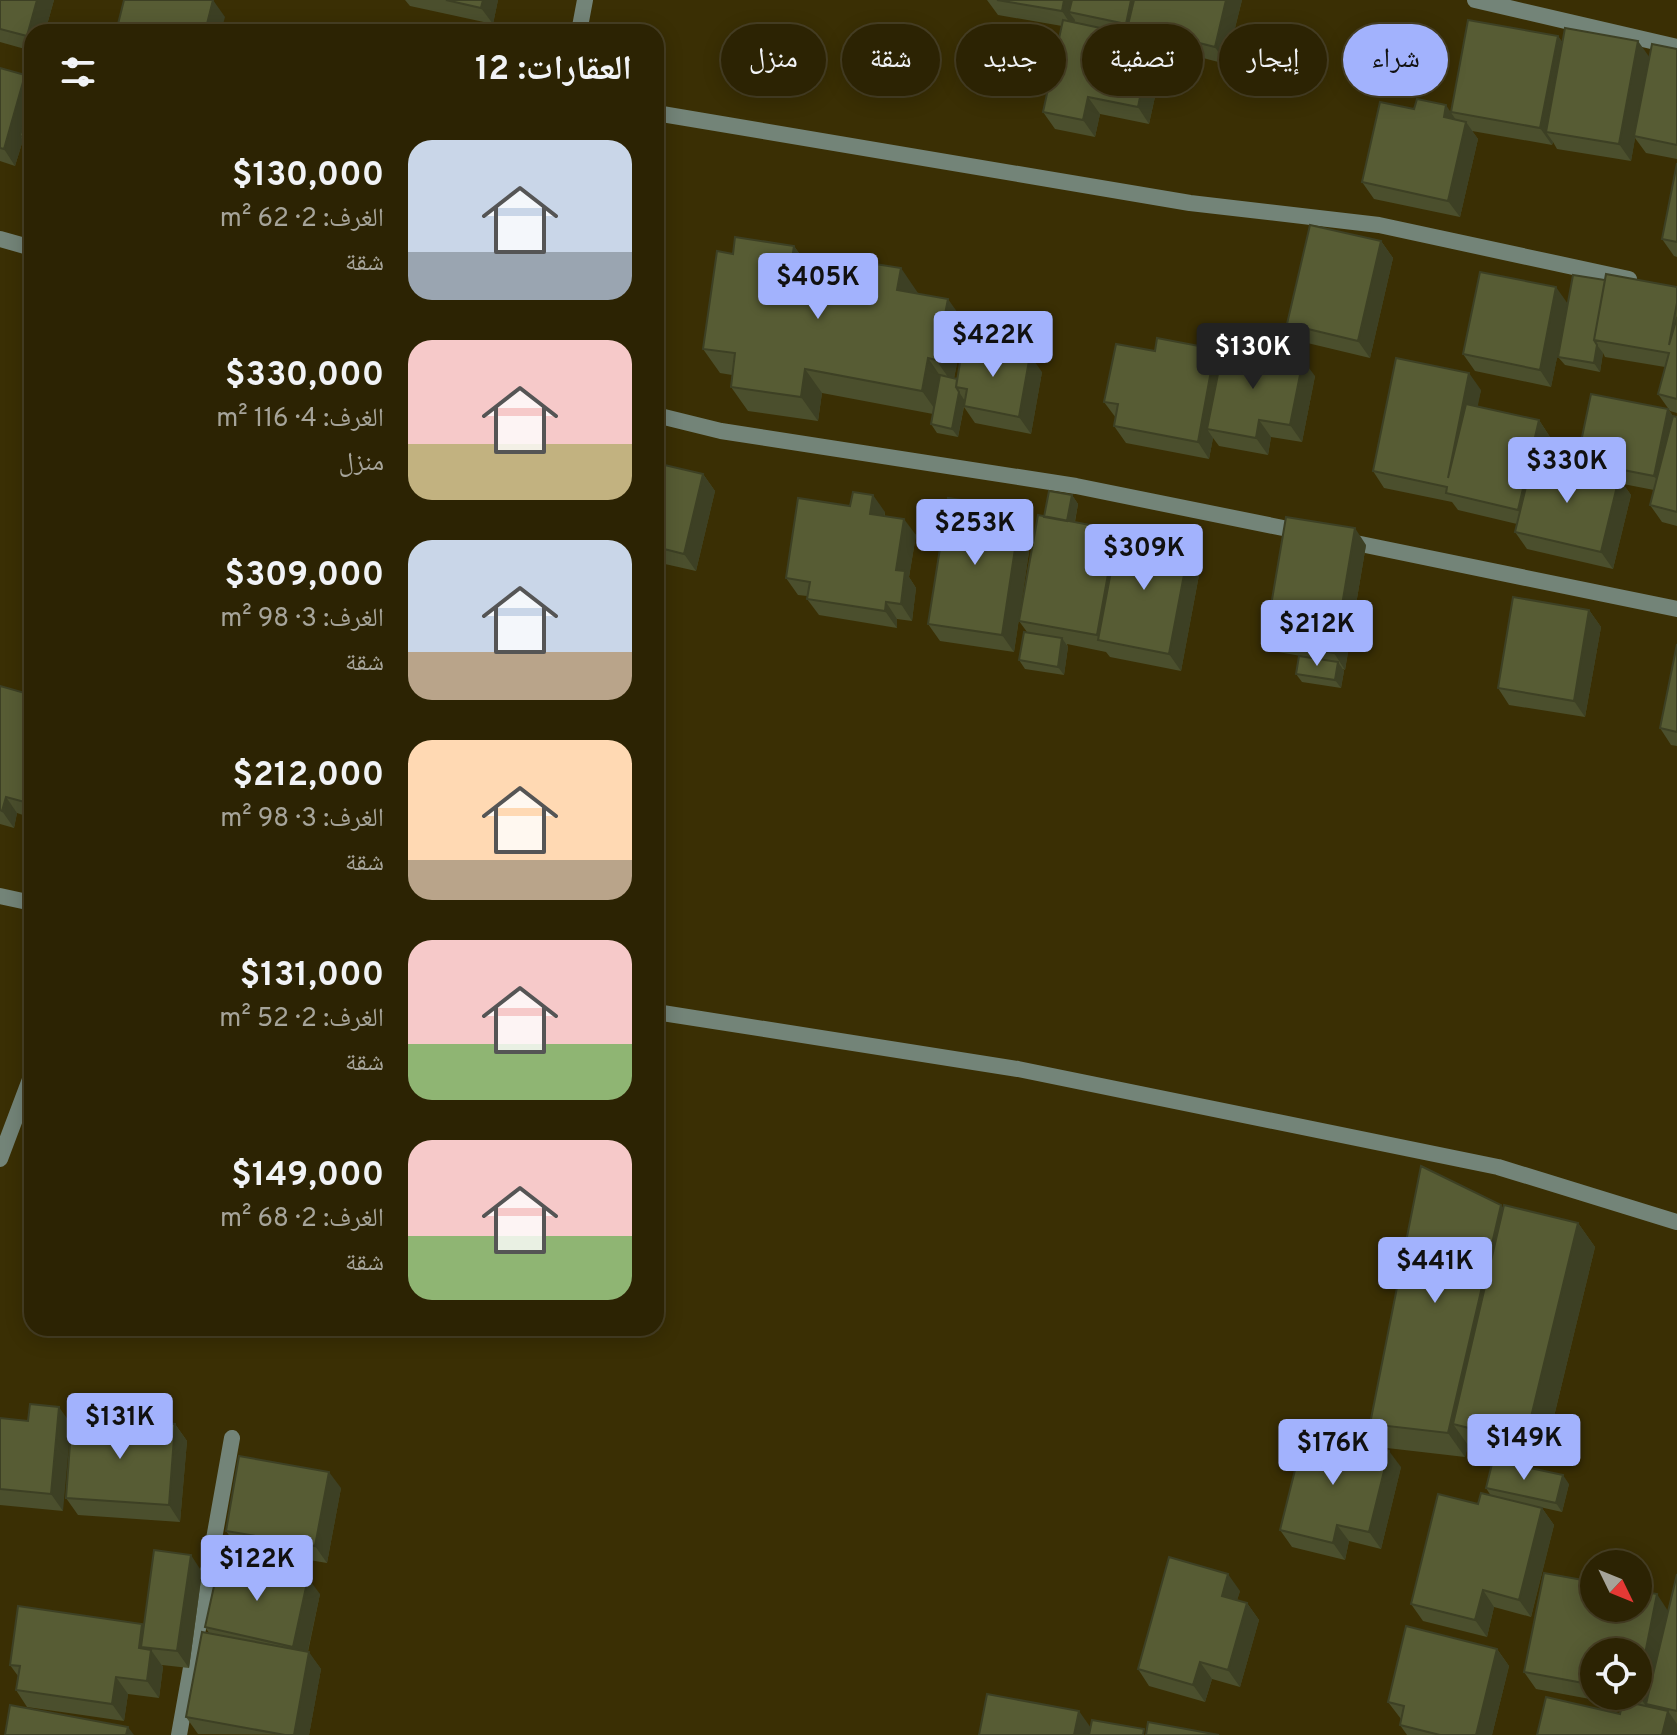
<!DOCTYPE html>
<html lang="ar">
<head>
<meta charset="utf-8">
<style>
	body { margin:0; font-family:Overpass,"Noto Naskh Arabic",sans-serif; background:#342b0d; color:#f1f3f6; direction:rtl; height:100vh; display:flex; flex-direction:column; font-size:30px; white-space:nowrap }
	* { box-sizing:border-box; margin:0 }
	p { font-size:26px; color:#a6a49a }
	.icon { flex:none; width:44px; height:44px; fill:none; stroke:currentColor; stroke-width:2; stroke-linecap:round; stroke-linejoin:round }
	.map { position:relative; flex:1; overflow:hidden; direction:ltr }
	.details { position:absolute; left:24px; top:24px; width:640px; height:1312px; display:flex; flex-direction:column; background:#2c2303; border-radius:24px; box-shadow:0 4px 20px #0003,0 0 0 2px #484025; direction:rtl }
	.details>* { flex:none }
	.banner { position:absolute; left:688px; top:24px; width:760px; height:72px; direction:rtl; display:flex; gap:16px }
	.needle { width:52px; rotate:133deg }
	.controls { position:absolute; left:1580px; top:1550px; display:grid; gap:16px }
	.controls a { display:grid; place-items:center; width:72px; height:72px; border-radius:50%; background:#2c2303; box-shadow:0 4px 20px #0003,0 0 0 2px #484025; font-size:40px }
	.price { position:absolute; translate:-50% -68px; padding:0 18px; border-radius:8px; background:#a2b2fd; color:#111; font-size:26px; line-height:52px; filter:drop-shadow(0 2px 4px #0008) }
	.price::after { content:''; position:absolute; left:50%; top:48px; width:24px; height:18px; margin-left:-12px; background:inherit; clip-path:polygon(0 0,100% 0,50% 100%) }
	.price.current { background:#222; color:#fff }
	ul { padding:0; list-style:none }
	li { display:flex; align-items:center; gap:24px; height:200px; padding:0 32px }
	li span { display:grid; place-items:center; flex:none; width:224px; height:160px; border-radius:24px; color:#555 }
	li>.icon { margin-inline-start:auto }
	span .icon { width:96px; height:96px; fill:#fffc; stroke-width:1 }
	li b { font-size:34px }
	h2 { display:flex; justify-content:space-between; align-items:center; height:96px; padding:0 32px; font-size:34px }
	.pill { padding:0 28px; border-radius:36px; background:#2c2303; box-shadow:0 4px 20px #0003,0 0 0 2px #484025; font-size:28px; line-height:72px }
	.pill.current { background:#a2b2fd; color:#111 }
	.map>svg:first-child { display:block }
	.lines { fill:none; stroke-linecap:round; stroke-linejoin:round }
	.service { stroke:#738478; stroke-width:16 }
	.minor { stroke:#738478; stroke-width:16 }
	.wall { fill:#4b4f2d; fill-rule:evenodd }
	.shaded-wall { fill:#3d4024 }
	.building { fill:#575c34; stroke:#3d4024; stroke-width:2 }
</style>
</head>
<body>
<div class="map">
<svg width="1677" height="1735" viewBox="0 0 1677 1735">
	<rect width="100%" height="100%" fill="#3a2f04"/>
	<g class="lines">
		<path class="service" d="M579 32 585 0"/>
		<path class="minor" d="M1475 0 1677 47
			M656 113 1190 203 1379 225 1629 279
			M0 239 32 248
			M656 415 721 431 1076 486 1303 532
			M1346 541 1677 609
			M0 896 32 903
			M656 1012 1018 1069 1498 1167 1677 1222
			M0 1159 32 1074
			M179 1735 232 1438"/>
	</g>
	<path class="wall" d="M0 0H54L45 32H32V51L0 42Z
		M405 0H498L493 24 410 6Z
		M987 0H1242L1226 64 1157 46 1164 56 1149 124 1100 114 1095 137 1055 129 1043 112 1062 26 998 15Z
		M1558 36 1562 42 1649 57 1677 49V159L1646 153 1635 138 1631 161 1557 149 1553 142 1552 145 1472 131 1478 139 1460 217 1374 199 1362 182 1414 109 1451 112Z
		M0 68 25 75 32 84V153L23 140 15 166 0 161Z
		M1677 163V257L1674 256 1662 239Z
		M1381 241 1393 258 1370 358 1299 341 1287 324Z
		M794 246 811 270 810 275 918 293 965 323 954 378 1042 372 1031 434 975 423 964 407 958 437 937 433 931 424 933 414 822 393 818 421 748 411 731 387 732 375 720 373 703 349 733 254Z
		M1605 280 1677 287V413L1670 411 1658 394 1665 367 1605 357 1603 353 1600 372 1565 365 1558 357 1566 313 1551 387 1475 371 1463 354 1568 304Z
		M1155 351 1221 357 1315 376 1302 442 1271 437 1268 455 1219 446 1213 438 1209 459 1126 443 1114 426 1116 418 1104 402Z
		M1481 390 1477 406 1539 420 1550 437 1545 461 1584 470 1577 461 1668 409 1673 416 1677 417V526L1662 522 1650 505 1654 490 1623 484 1631 495 1613 569 1527 549 1515 532 1517 524 1458 510 1452 502 1384 488 1373 471Z
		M656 463 703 474 715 491 696 571 656 562Z
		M1072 495 1078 504 1075 522 1116 530 1118 533 1190 543 1202 559 1181 671 1110 657 1106 652 1067 644 1068 647 1064 675 1025 669 1019 660 1027 632 1019 621 1044 517Z
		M885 512V516L916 535 909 577 916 588 912 621 897 619V628L819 615 807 599V596L798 595 786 578Z
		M1033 525 1014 652 940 641 928 624Z
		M1366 545 1345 670 1343 669 1344 671 1341 688 1302 682 1296 674 1301 656 1278 652 1266 635Z
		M1589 610 1601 627 1585 717 1509 705 1498 688Z
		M1677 644V746L1671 745 1660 728Z
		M0 686 32 695V818L17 813 14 828 0 824Z
		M1503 1207 1578 1223 1595 1247 1542 1466 1470 1449 1468 1445 1465 1457 1387 1448 1370 1424Z
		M0 1418 28 1421 63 1511 0 1505Z
		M175 1424 187 1441 180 1522 78 1515 66 1498Z
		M1401 1467 1381 1549 1349 1541 1345 1560 1292 1547 1280 1530Z
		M1569 1484 1562 1512 1513 1501 1542 1508 1554 1525 1531 1617 1494 1607 1487 1637 1423 1621 1411 1604 1478 1504 1491 1496 1486 1488Z
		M341 1488 327 1563 238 1548 226 1531Z
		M202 1572 189 1668 162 1665 163 1667 159 1698 128 1694 124 1721 27 1707 16 1690 18 1676 10 1665 142 1624 144 1625Z
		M1677 1574V1735L1620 1714 1622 1705 1536 1689 1524 1672 1668 1611ZM1594 1652H1638V1696H1594Z
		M1240 1591 1237 1600 1247 1603 1259 1620 1240 1687 1212 1679 1205 1702 1149 1686 1138 1669Z
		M320 1594 308 1652 321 1669 309 1735 198 1734 186 1717 209 1633 205 1627Z
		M1497 1649 1509 1666 1492 1735H1407L1400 1725 1401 1719 1388 1702Z"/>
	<path class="shaded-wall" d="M37 0H54L45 32H32V44L27 36Z
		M213 0 225 17 221 32H205Z
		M483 0H498L493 24 481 8Z
		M1064 0H1078L1069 12 1075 20 1073 28 1062 11Z
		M1131 0H1147L1128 25 1138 39V41L1126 24Z
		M1226 0H1242L1226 64 1215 47Z
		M1558 36 1570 53 1546 132 1553 142 1552 145 1540 128Z
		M1152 39 1164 56 1149 124 1138 107Z
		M1638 41 1650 58 1631 161 1619 144Z
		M25 75 32 84V109L20 136 23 140 15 166 4 149Z
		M1088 97 1100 114 1095 137 1083 120Z
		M1446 105 1458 123 1444 117Z
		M1466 122 1478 139 1460 217 1448 201Z
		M1381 241 1393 258 1370 358 1358 341Z
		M794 246 811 270 807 297 790 273Z
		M901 268 918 293 914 314 897 290Z
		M1556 287 1568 304 1551 387 1540 370Z
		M948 299 965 323 953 384 936 360Z
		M1597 345 1603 353 1600 372 1594 363Z
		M1215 349 1227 366 1207 429 1213 438 1209 459 1198 442Z
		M1030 355 1042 372 1031 434 1019 417Z
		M928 358 945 383 939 415 922 391Z
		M1303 360 1315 376 1302 442 1290 425Z
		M805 369 822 393 818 421 801 397Z
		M1469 373 1481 390 1460 495 1448 478Z
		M959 392 965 401 958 437 952 429Z
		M1668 409 1677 422 1666 493 1654 476Z
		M1259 420 1271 437 1268 455 1256 438Z
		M1539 420 1550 437 1530 526 1518 510Z
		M703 474 715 491 696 571 684 554Z
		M1619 478 1631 495 1613 569 1601 552Z
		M873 495 885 512 882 531 870 514Z
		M1072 495 1078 504 1072 536 1066 527Z
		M1021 509 1033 525 1014 652 1002 635Z
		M904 519 916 535 909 577 916 588 912 621 901 604 896 570Z
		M1355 528 1366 545 1345 670 1334 653Z
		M1116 530 1128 547 1101 641 1097 635Z
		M1190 543 1202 559 1181 671 1169 654Z
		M886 602 897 619V628L885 611Z
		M1589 610 1601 627 1585 717 1574 701Z
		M1062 638 1068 647 1064 675 1058 667Z
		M1338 662 1344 671 1341 688 1335 680Z
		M6 797 17 813 14 828 2 811Z
		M1501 1205 1518 1229 1453 1424 1468 1445 1465 1457 1448 1433Z
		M1578 1223 1595 1247 1542 1466 1525 1442Z
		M59 1407 71 1424 63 1511 51 1494Z
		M175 1424 187 1441 180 1522 169 1505Z
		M1389 1451 1401 1467 1381 1549 1369 1532Z
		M329 1472 341 1488 327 1563 315 1546Z
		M1563 1475 1569 1484 1562 1512 1556 1503Z
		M1542 1508 1554 1525 1531 1617 1519 1600Z
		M1337 1525 1349 1541 1345 1560 1333 1543Z
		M191 1555 202 1572 189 1668 177 1651Z
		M1228 1574 1240 1591 1233 1613 1222 1596Z
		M308 1578 320 1594 305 1664 293 1647Z
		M1483 1590 1494 1607 1487 1637 1475 1620Z
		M1657 1594 1668 1611 1646 1704 1649 1708V1710L1638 1695V1689Z
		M1247 1603 1259 1620 1240 1687 1228 1670Z
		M142 1624 154 1640 141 1647 150 1660 151 1650 163 1667 159 1698 147 1681 139 1648Z
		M1497 1649 1509 1666 1492 1735H1476Z
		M309 1652 321 1669 309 1735H294Z
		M1200 1662 1212 1679 1205 1702 1193 1685Z
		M116 1677 128 1694 124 1721 112 1704Z
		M1079 1711 1091 1728 1090 1735H1074Z
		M1668 1711 1677 1724V1735H1662Z
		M128 1727 134 1735H126Z"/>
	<path class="building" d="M0 0H37L27 36 0 29Z
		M124 0H213L205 32H116Z
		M446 0H483L481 8Z
		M997 0H1064L1062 11Z
		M1072 0H1131L1126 24 1069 12Z
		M1134 0H1226L1215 47 1128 25Z
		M1063 20 1152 39 1138 107 1088 97 1083 120 1043 112Z
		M1468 20 1558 36 1540 128 1451 112Z
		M1565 28 1638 41 1619 144 1546 132Z
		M1652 44 1677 49V145L1634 136Z
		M0 68 25 75 4 149 0 148Z
		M32 92V139L20 136Z
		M1417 99 1446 105 1444 117 1466 122 1448 201 1362 182 1380 102 1414 109Z
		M1677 163V242L1662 239Z
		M1310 225 1381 241 1358 341 1287 324Z
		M735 237 794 246 790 273 821 277 824 256 901 268 897 290 948 299 936 360 928 358 922 391 805 369 801 397 731 387 735 353 703 349 717 251 733 254Z
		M1480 272 1556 287 1540 370 1463 354Z
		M1606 274 1677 287V303L1669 345 1677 317V399L1658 394 1669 353 1594 340Z
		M1573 275 1605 280 1594 340 1597 345 1594 363 1558 357Z
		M1157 338 1215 349 1198 442 1114 426 1118 404 1104 402 1116 344 1155 351Z
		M963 344 1030 355 1019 417 964 406 967 389 956 387Z
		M1224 344 1303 360 1290 425 1259 420 1256 438 1207 429Z
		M1396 358 1469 373 1448 478 1466 404 1539 420 1518 510 1446 493 1447 487 1373 471Z
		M940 375 957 379 956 387 959 392 952 429 931 424Z
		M1591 394 1668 409 1654 476 1577 461Z
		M1673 416 1677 417V512L1650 505Z
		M1533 458 1619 478 1601 552 1515 532Z
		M656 463 703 474 684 554 656 547Z
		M1049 491 1072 495 1067 521 1044 517Z
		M853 492 873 495 870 514 904 519 896 570 905 571 901 604 886 602 885 611 807 599 810 582 786 578 798 498 850 506Z
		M948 498 1021 509 1002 635 928 624Z
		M1038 515 1116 530 1097 635 1019 621Z
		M1286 517 1355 528 1334 653 1294 646 1295 640 1266 635Z
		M1119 529 1190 543 1169 654 1098 640Z
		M1513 597 1589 610 1574 701 1498 688Z
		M1024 632 1062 638 1058 667 1019 660Z
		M1677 644V732L1660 728Z
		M1299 656 1338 662 1335 680 1296 674Z
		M0 686 32 695V804L6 797 2 811 0 810Z
		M1421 1166 1501 1205 1448 1433 1370 1424Z
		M1504 1205 1578 1223 1525 1442 1453 1424Z
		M30 1404 59 1407 51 1494 0 1489V1418L28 1421Z
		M72 1417 175 1424 169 1505 66 1498Z
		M1305 1430 1389 1451 1369 1532 1337 1525 1333 1543 1280 1530Z
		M239 1456 329 1472 315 1546 226 1531Z
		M1493 1460 1563 1475 1556 1503 1486 1488Z
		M1481 1493 1542 1508 1519 1600 1483 1590 1475 1620 1411 1604 1438 1494 1478 1504Z
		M154 1550 191 1555 177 1651 141 1647Z
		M1169 1557 1228 1574 1222 1596 1247 1603 1228 1670 1200 1662 1193 1685 1138 1669Z
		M220 1559 308 1578 293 1647 205 1627Z
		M1544 1573 1594 1582V1608H1638V1591L1657 1594 1638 1689V1652H1594V1685L1524 1672Z
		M1677 1574V1711L1646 1704Z
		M18 1606 142 1624 139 1648 151 1650 147 1681 116 1677 112 1704 16 1690 20 1666 10 1665Z
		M1406 1626 1497 1649 1476 1735H1440L1400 1725 1404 1706 1388 1702Z
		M202 1632 309 1652 294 1735H285L186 1717Z
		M987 1694 1079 1711 1074 1735H979Z
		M1546 1697 1620 1714 1623 1701 1668 1711 1662 1735H1537Z
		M10 1705 128 1727 126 1735H5Z
		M1092 1720 1144 1729 1143 1735H1089Z
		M1148 1722 1219 1735H1146Z"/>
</svg>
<div class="controls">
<a><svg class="needle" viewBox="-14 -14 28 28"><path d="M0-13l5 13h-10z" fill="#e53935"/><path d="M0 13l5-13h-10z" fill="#a6a49a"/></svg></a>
<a><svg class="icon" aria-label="locate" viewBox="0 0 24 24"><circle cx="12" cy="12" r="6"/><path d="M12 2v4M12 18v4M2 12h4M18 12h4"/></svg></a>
</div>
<b class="price" style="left:818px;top:321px">$405K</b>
<b class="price" style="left:993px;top:379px">$422K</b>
<b class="price current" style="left:1253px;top:391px">$130K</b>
<b class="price" style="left:1567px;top:505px">$330K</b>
<b class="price" style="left:975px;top:567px">$253K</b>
<b class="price" style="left:1144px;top:592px">$309K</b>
<b class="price" style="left:1317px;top:668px">$212K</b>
<b class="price" style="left:1435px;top:1305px">$441K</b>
<b class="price" style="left:120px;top:1461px">$131K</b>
<b class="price" style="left:1524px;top:1482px">$149K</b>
<b class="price" style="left:1333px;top:1487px">$176K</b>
<b class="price" style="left:257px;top:1603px">$122K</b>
<div class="banner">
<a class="pill current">شراء</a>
<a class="pill">إيجار</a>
<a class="pill">تصفية</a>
<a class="pill">جديد</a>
<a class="pill">شقة</a>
<a class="pill">منزل</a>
</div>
<section class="details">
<h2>العقارات: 12<svg class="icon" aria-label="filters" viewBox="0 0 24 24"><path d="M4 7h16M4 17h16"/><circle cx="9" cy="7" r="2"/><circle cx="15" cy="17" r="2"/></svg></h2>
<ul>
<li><span style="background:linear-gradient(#c9d6e8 70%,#9aa5b1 0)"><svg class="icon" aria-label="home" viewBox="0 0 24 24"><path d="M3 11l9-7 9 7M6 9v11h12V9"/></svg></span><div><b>$130,000</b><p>الغرف: 2 · 62 m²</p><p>شقة</p></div></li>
<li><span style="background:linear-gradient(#f6c9c9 65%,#c2b280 0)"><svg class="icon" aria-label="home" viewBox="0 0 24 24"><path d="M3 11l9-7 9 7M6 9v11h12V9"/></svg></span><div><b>$330,000</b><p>الغرف: 4 · 116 m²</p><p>منزل</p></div></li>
<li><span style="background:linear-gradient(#c9d6e8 70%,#b9a48a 0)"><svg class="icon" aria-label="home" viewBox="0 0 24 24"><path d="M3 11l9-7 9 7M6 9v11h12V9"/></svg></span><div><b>$309,000</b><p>الغرف: 3 · 98 m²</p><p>شقة</p></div></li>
<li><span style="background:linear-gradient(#ffd9b3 75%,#b9a48a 0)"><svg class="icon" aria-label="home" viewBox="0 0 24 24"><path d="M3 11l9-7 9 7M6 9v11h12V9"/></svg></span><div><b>$212,000</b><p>الغرف: 3 · 98 m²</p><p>شقة</p></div></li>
<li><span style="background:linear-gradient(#f6c9c9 65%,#8fb573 0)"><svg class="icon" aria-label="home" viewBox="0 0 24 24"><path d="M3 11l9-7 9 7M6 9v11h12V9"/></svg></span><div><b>$131,000</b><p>الغرف: 2 · 52 m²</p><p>شقة</p></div></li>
<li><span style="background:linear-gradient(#f6c9c9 60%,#8fb573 0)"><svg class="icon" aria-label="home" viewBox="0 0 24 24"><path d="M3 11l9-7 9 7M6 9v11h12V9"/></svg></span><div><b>$149,000</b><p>الغرف: 2 · 68 m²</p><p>شقة</p></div></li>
</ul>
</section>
</div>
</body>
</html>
